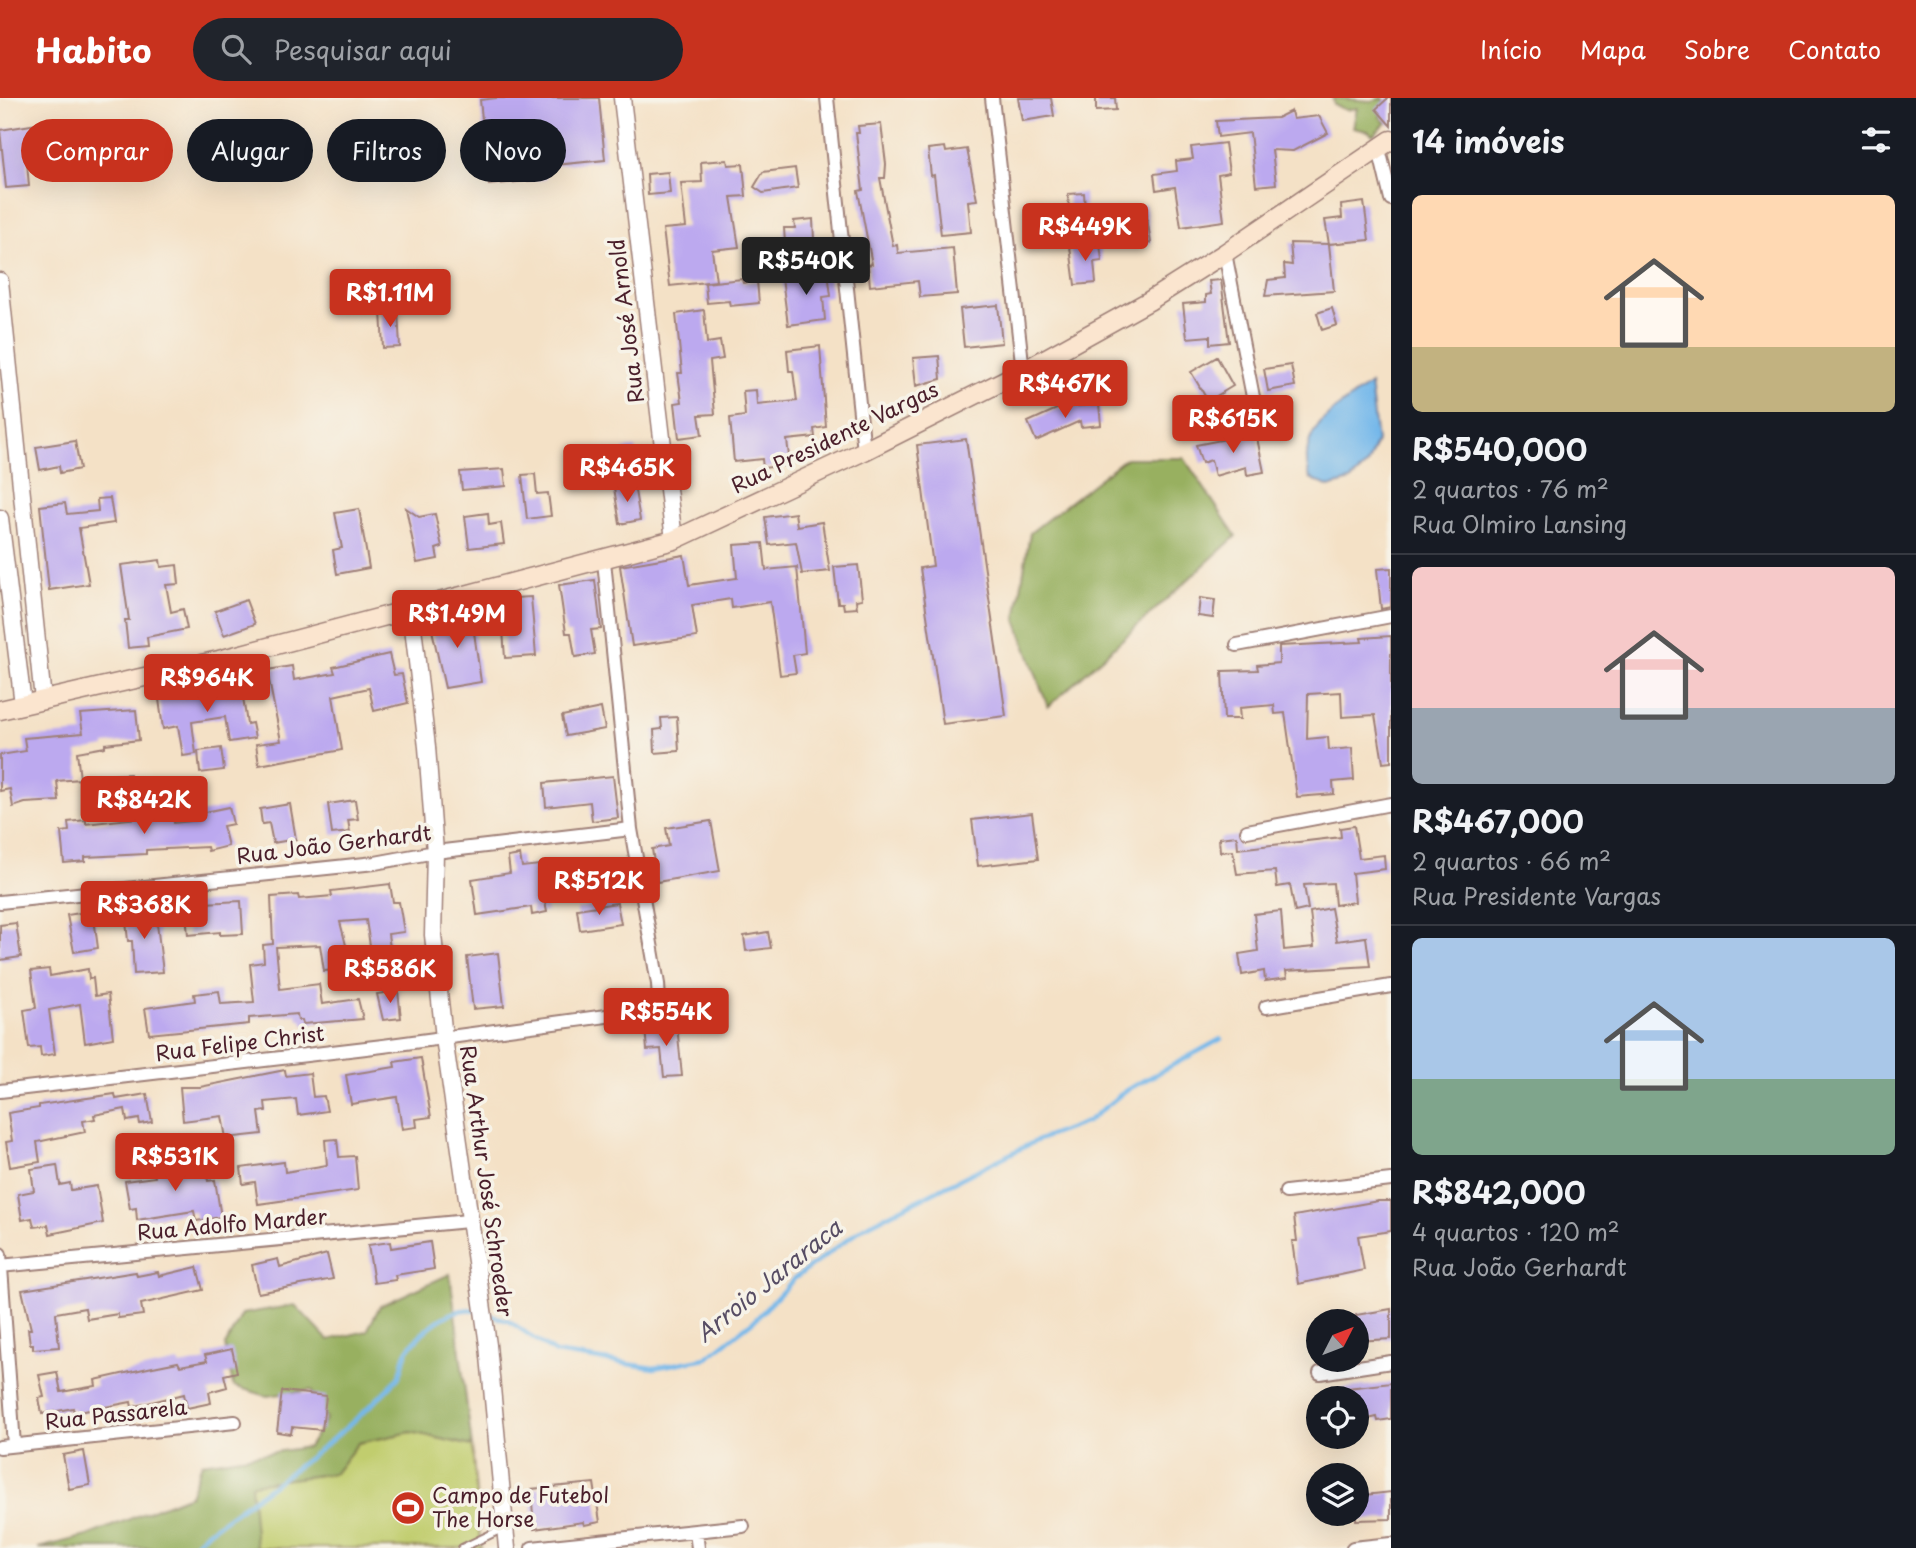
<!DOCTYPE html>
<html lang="pt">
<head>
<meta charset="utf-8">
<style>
	body { margin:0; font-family:"Playpen Sans",sans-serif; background:#20242c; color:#f1f3f6; height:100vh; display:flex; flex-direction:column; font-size:26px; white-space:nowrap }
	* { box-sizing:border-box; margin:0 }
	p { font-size:23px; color:#9ea1a6 }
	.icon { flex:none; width:38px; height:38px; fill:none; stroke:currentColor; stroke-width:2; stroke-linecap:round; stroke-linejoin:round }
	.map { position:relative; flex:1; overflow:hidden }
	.sheet { display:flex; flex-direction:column; background:#171b24; width:525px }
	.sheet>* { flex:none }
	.hud { position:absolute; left:21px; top:21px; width:665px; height:63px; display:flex; gap:14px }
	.needle { width:46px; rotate:48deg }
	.fabs { position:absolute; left:1306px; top:1211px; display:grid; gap:14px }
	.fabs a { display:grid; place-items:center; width:63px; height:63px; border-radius:50%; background:#171b24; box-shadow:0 7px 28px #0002; font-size:35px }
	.price { position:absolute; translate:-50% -60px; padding:0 16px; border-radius:7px; background:#c8321e; color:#fff; font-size:23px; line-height:46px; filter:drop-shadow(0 2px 4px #0008) }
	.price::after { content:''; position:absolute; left:50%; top:42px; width:21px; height:16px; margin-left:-10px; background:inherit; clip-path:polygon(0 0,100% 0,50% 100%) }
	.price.active { background:#222; color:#fff }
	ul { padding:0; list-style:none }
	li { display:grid; align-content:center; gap:14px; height:371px; padding:0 21px }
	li+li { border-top:2px solid #363941 }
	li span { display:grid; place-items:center; height:217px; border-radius:10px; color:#555 }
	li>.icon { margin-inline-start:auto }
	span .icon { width:126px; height:126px; fill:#fffc; stroke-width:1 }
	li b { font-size:30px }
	h2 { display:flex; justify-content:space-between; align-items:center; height:84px; padding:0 21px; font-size:30px }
	.pill { padding:0 24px; border-radius:32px; background:#171b24; box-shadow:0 7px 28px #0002; font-size:24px; line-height:63px }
	.pill.active { background:#c8321e; color:#fff }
	header { display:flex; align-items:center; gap:42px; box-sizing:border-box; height:98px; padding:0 35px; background:#c8321e; color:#fff }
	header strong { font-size:33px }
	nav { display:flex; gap:38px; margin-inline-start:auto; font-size:24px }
	.search { width:490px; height:63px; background:#20242c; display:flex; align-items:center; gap:18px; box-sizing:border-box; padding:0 24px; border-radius:38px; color:#9ea1a6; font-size:26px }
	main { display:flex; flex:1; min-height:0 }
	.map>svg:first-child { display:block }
	.green { fill:#c1cd6e; stroke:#86764c; stroke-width:2 }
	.forest { fill:#98b061; stroke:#716846; stroke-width:2 }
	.water { fill:#75b8ea; stroke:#606c8a; stroke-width:2 }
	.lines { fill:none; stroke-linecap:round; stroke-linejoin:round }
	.stream { stroke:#75b8ea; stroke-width:4.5 }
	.building { fill:#bca9ef }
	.service-casing { stroke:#9f8078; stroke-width:10 }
	.minor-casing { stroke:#9f8078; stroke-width:16 }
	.tertiary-casing { stroke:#9f8078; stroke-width:19 }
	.secondary-casing { stroke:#9f8078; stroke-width:21 }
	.service { stroke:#fff; stroke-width:6 }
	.minor { stroke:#fff; stroke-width:12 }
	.tertiary { stroke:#fff; stroke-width:16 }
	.secondary { stroke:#fbe5cf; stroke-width:18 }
	.labels { text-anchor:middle; stroke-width:7; stroke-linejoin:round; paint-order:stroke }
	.street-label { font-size:21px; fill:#4a1f2b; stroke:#f7f3e8 }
	.poi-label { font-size:21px; fill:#4a1f2b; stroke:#f7f3e8; text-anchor:start }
	.water-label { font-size:23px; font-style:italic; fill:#574d64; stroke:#f7f3e8 }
</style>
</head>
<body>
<header>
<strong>Habito</strong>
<div class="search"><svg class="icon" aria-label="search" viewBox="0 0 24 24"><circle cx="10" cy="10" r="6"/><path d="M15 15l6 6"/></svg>Pesquisar aqui</div>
<nav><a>Início</a><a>Mapa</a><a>Sobre</a><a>Contato</a></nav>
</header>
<main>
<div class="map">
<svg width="1391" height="1450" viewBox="0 0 1391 1450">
	<rect width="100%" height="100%" fill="#f7f3e8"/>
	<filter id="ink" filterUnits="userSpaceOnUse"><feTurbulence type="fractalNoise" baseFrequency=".0143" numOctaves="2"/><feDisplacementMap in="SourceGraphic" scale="14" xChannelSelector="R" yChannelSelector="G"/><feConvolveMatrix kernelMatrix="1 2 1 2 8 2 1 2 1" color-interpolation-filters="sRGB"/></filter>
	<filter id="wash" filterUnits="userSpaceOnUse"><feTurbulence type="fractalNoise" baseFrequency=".00686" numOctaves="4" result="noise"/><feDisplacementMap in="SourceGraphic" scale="28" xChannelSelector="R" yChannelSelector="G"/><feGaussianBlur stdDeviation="1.57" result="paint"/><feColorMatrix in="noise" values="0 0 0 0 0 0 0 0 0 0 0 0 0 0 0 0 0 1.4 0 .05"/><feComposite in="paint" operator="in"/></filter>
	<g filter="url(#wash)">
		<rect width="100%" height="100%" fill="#f4e1c6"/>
		<path class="green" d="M411 1334 472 1348 481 1450H256L250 1386 335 1375 358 1345Z"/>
		<path class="forest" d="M1333 0 1371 3 1383 0 1387 7 1380 19 1386 25 1373 37 1368 33 1353 30 1357 10 1346 12 1334 7Z
			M1126 360H1184L1236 438 1048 609 1016 522 1030 435Z
			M450 1176 472 1348 411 1334 358 1345 335 1375 251 1386 256 1450H38L87 1438 190 1397 202 1365 308 1349 326 1321 311 1292 267 1298 233 1288 225 1248 242 1216 295 1207 328 1242 367 1233 380 1208Z"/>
		<path class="water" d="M1370 286 1377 343 1367 367 1350 383 1329 389 1310 380C1295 331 1335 312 1370 286Z"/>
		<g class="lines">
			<path class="stream" d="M487 1216 509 1223 555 1255 654 1270 706 1260 755 1222 794 1181 864 1129 1036 1043 1087 1024 1125 993 1221 941
				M190 1450 202 1438C270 1388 340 1343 397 1281 404 1273 402 1260 408 1252 422 1232 453 1205 479 1213"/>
		</g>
		<g id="blocks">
			<path class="building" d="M496 0H599L605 62 545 68 546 81 489 87 480 2Z
				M1018 0H1051L1054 18 1022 23Z
				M1096 0H1115L1116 12 1096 13Z
				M1388 0H1391V28L1376 11Z
				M1291 13 1293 21 1319 18 1328 35 1293 53 1272 52 1276 86 1256 88 1250 35 1218 39 1216 23 1277 20Z
				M50 24 54 44 36 47 37 64 27 65 29 88 6 90 0 32Z
				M881 26 886 66 885 80H880L893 148 897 147 898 155 953 150 957 196 920 199 918 183 870 188 868 167 872 166 858 93 863 92 856 35H859L858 28Z
				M1225 45 1229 75 1218 77 1224 123 1181 129 1175 89 1156 92 1154 76 1177 73 1176 63 1193 61 1191 49Z
				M945 49 946 54 967 51 977 102 968 103 971 134 941 137 934 77 931 78 928 51Z
				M727 62 728 67 743 66 746 98 731 99 739 149 712 152 716 183 670 188 663 131 686 129 681 85 702 84 701 64Z
				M795 70 798 90 763 95 754 89 763 74Z
				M668 74 670 95 648 97 647 76Z
				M1084 95 1085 109 1069 111 1068 96Z
				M1364 104 1369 142 1329 146 1334 193 1265 198 1268 182 1285 180 1284 166 1292 167 1290 145 1329 146 1325 122 1342 120 1341 107Z
				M1145 107 1151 145 1126 149 1120 111Z
				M813 121 814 142 785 145 784 130H795L794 123Z
				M1100 146 1102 163 1094 164 1096 185 1075 187 1070 149Z
				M828 174 831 198 823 199 825 222 788 227 782 180Z
				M742 181 743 185 757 183 759 205 730 208 729 203 707 205 705 185Z
				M1221 182 1229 244 1210 246V238L1187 240 1183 206 1206 204V197L1211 196 1209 183Z
				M998 207 1002 245 964 249 960 211Z
				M1332 210 1337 227 1322 232 1317 215Z
				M398 212 400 249 383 250 381 213Z
				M704 212 707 245 720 243 723 261 710 263 715 316 699 317 702 337 679 340 675 305 682 304 678 275H682L676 216Z
				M820 248 826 329 814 331 815 339 787 342 790 367 763 370 762 361 734 364 730 320 745 318 743 293 756 292 757 307 797 303 793 273H789L787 252Z
				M939 258 941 281 916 288 913 260Z
				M1217 259 1233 288 1208 303 1191 274Z
				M1291 267 1295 288 1268 293 1264 271Z
				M1099 306 1101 327 1081 329 1080 323 1036 343 1028 324 1059 310Z
				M1256 335 1264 374 1247 377 1246 369 1215 378 1211 362 1202 365 1196 347Z
				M966 341 1006 618 943 626 920 470 933 468 917 347Z
				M75 343 80 371 60 375 59 368 40 372 36 349Z
				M635 350 639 373 627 375 623 351Z
				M504 371 506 388 462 392 460 374Z
				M535 376 537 396 548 395 551 418 527 421 522 377Z
				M634 387 640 422 620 426 614 390Z
				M110 400 114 425 79 430 89 486 49 492 40 408 65 405 67 416 98 413 97 401Z
				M406 410 419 419 435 416 442 449 436 451 438 461 417 465Z
				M359 411 369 470 337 476 333 452 342 450 335 415Z
				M488 415 489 427 501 425 504 446 469 450 465 418Z
				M795 415 797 428 822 424 830 473 802 476 796 444 769 447 765 419Z
				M763 445 766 472 797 469 805 555 793 557 796 575 780 577 770 504 732 510 731 501 692 507 697 539 632 548 620 468 684 457 689 487 737 480 734 447Z
				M160 462 161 469 177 467 179 486 166 487 171 514 183 511 187 531 147 539 148 548 128 550 125 522H129L121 467Z
				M858 467 862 501 856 502 857 510 844 511 843 505H838L834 469Z
				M1391 470V509L1381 511 1377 471Z
				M595 482 601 531 591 532 595 556 575 559 571 535H566L559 487Z
				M531 499 536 558 505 560 502 518 516 517 514 500Z
				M1200 500 1215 502 1213 520 1198 518Z
				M246 502 255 526 224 537 215 513Z
				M471 513 481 584 445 590 430 523Z
				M1391 538V664L1383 665 1375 617 1342 619 1341 594 1308 596 1307 641 1328 639 1329 652 1352 650 1354 682 1333 684 1334 696 1297 699 1285 615 1275 616 1274 607 1239 610 1240 621H1224L1222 573 1258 572 1257 567 1279 565V548L1362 544 1361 540Z
				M389 556 394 577 402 576 408 605 374 613 369 590 333 598 342 652 259 667 256 646 281 643 267 572 292 568 294 582 335 575 333 569Z
				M241 586 247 626 252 625 255 640 229 644 225 619 192 624 196 656 183 658 178 628 163 631 159 601Z
				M601 610 605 631 566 638 562 618Z
				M136 612 139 642 105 646V649L77 654 80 681 57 683 59 703 25 705 13 709 10 691 0 693V657L26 653 24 640 83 635 80 616Z
				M677 619 679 653 655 655 654 632 662 631 661 620Z
				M221 650 224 672 200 675 198 653Z
				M130 676 132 694H94L93 678Z
				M613 678 618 720 592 723 590 704 546 709 544 685Z
				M355 702 358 721 348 722 350 734 332 736 328 706Z
				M290 706 296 741 273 745 269 725 262 726 260 711Z
				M229 709 233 726 223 728 228 748 208 753 207 749 146 752V756L85 759V763L64 765 61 734 69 733 68 724 86 722V726L173 716 174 725 202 722 200 715Z
				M1032 715 1038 761 978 768 972 722Z
				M711 723 720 773 657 784 652 751 669 748 666 730Z
				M1354 728 1359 760 1384 757 1385 771 1352 775 1355 804 1335 807 1333 785 1304 787 1308 811 1295 814 1290 787 1277 789 1275 773 1237 776 1233 753 1220 754 1219 740 1237 738 1238 751 1341 739 1340 730Z
				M520 757 522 769 567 764 570 778 555 781 558 797 544 799 547 814 532 817 531 809 477 817 472 781 510 775 508 759Z
				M390 786 393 804H399L404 834 388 836 391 857 372 860 366 822 340 824 347 851 333 854 336 872 324 873 320 847 276 849 280 891 319 886 322 906 358 901 363 921 303 926 302 922H298L297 916 249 920V926L149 936 145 910 195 903 194 896 219 893 221 906 254 904 250 866 264 864 263 847 273 846 271 799 298 797 299 801 332 798 331 793Z
				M241 803 243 836 220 837V834L188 837 185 806Z
				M617 805 621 826 580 832 577 811Z
				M155 810 163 874 134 876 132 843H128L125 813Z
				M1331 810 1337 843 1366 839 1370 868 1286 873 1287 880 1265 883 1264 873 1242 877 1239 856 1258 853 1254 816 1281 813 1284 852 1314 849 1310 814Z
				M93 813 98 850 74 854 67 817Z
				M16 825 21 859 0 862V827Z
				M768 834 771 850 746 853 744 838Z
				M498 855 504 908 473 911 467 859Z
				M49 871 50 878 88 871 89 881 93 880 95 898 108 896 113 940 85 945 80 906 49 912 55 956 41 958 40 949 29 950 24 912 36 910 31 873Z
				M398 893 401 920 383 922 377 896Z
				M677 927 682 978 664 979 661 951 647 952 645 930Z
				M421 960 431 1019 416 1021 417 1029 402 1031 397 999 351 1006 346 977 395 969 394 964Z
				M285 972 286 978 310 975 313 999 324 998 327 1013 298 1017 296 1001 265 1004 266 1013 259 1014 262 1036 226 1040 222 1018 183 1023 180 989H200Z
				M115 996 116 1001 147 996 152 1024 140 1026 139 1021 127 1023 125 1011 94 1017 95 1021 83 1023 85 1034 37 1044 40 1064 10 1069 6 1044 12 1043 8 1015 39 1010V1007Z
				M337 1041 339 1059 355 1058 358 1092 258 1106 255 1084 243 1086 241 1070 284 1064 285 1074 327 1067 325 1042Z
				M204 1064 208 1083 215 1082 221 1119 196 1123 194 1113 137 1122 136 1110 130 1111 125 1083 155 1079 154 1072Z
				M57 1067 60 1087 70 1085 71 1092 97 1088 103 1125 50 1136 48 1127 34 1129 32 1120 22 1122 18 1096 34 1093 31 1071Z
				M1378 1103H1391V1133L1358 1138 1364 1172 1298 1186 1292 1143H1297L1294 1118Z
				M390 1144 391 1150 430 1144 434 1171 395 1177 396 1182 374 1185 368 1147Z
				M327 1156 333 1181 258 1195 252 1167 278 1161 280 1169Z
				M197 1169 203 1192 141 1206 143 1217 118 1220V1216L87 1221 85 1210 56 1215 59 1249 33 1251V1246H30L28 1231H31L22 1192 136 1174 137 1178 158 1174 159 1178Z
				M1391 1211V1241L1356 1243V1217Z
				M232 1251 237 1274 224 1277 227 1289 209 1294 211 1305 187 1310 184 1296 132 1309 131 1304 74 1315 73 1310 42 1316 39 1300 44 1299 39 1277 57 1274 61 1294 96 1288 95 1282 148 1270 178 1264 180 1268 207 1263 205 1257Z
				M1391 1285V1321L1378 1323 1377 1319 1368 1321V1314L1356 1315V1300H1331L1330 1292Z
				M282 1293 326 1298 322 1332 292 1329 291 1336 277 1334Z
				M84 1353 90 1387 69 1391 63 1357Z
				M594 1385 600 1424 584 1427 583 1424 534 1431 531 1391Z
				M1391 1394V1421L1356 1422V1398Z"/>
		</g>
	</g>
	<g filter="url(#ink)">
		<use href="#blocks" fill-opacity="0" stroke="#9f8078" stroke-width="2"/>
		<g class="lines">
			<g class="service-casing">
				<path id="service" d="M462 1450 504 1430"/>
			</g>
			<g class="minor-casing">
				<path id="minor" d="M827 0 864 353
					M992 0 1023 273
					M1379 51 1391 101
					M1225 155 1253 299 1266 332
					M1237 547 1391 518
					M1247 733 1391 706
					M0 804 375 765 435 754 631 731
					M1266 909 1391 888
					M0 993 383 948 651 912 659 903 658 886 631 731 604 463
					M1286 1094 1391 1082
					M0 1156 14 1347
					M0 1168 468 1123
					M1320 1275 1391 1264
					M0 1349 235 1324
					M696 1434 698 1450
					M532 1450 743 1428
					M1353 1450 1391 1446"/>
			</g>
			<g class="tertiary-casing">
				<path id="tertiary" d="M622 0 674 442
					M0 183 43 602
					M0 420 23 606
					M411 512 427 649 435 754 433 837 444 940 488 1247 507 1450"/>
			</g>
			<g class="secondary-casing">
				<path id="secondary" d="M0 612 219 562 674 442 864 353 1023 273 1149 203 1225 155 1391 42"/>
			</g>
			<use href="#service" class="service"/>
			<use href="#minor" class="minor"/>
			<use href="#tertiary" class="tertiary"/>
			<use href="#secondary" class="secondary"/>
		</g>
	</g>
	<defs>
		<g id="stadium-disc" transform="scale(1.75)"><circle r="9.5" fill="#c8321e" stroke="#f7f3e8"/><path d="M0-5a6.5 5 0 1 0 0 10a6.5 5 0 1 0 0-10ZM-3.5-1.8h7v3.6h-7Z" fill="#fff"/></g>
	</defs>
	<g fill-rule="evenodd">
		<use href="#stadium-disc" x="408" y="1410"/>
	</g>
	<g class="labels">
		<g class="street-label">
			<text transform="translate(627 223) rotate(-97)" y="7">Rua José Arnold</text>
			<text transform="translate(835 340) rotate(-26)" y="7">Rua Presidente Vargas</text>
			<text transform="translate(334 747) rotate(-7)" y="7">Rua João Gerhardt</text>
			<text transform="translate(240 946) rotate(-7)" y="7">Rua Felipe Christ</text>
			<text transform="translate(486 1083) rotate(82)" y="7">Rua Arthur José Schroeder</text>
			<text transform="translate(232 1127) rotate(-5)" y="7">Rua Adolfo Marder</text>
			<text transform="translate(116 1317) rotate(-6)" y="7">Rua Passarela</text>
		</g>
		<g class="poi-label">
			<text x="432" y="1405">Campo de Futebol<tspan x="432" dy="24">The Horse</tspan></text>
		</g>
		<g class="water-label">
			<text transform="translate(769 1183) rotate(-39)" y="8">Arroio Jararaca</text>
		</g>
	</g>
</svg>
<div class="fabs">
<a><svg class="needle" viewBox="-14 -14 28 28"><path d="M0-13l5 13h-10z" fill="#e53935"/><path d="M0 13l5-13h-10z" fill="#9ea1a6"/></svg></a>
<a><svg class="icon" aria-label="locate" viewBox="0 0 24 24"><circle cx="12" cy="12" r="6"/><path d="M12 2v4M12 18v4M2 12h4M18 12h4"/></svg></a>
<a><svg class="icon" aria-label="layers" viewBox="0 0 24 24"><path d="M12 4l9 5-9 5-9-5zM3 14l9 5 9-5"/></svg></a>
</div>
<b class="price" style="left:1085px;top:165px">R$449K</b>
<b class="price active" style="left:806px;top:199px">R$540K</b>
<b class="price" style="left:390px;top:231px">R$1.11M</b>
<b class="price" style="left:1065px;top:322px">R$467K</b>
<b class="price" style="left:1233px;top:357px">R$615K</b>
<b class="price" style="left:627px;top:406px">R$465K</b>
<b class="price" style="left:457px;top:552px">R$1.49M</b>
<b class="price" style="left:207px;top:616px">R$964K</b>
<b class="price" style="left:144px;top:738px">R$842K</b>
<b class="price" style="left:599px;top:819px">R$512K</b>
<b class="price" style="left:144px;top:843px">R$368K</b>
<b class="price" style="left:390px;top:907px">R$586K</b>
<b class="price" style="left:666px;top:950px">R$554K</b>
<b class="price" style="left:175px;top:1095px">R$531K</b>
<div class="hud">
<a class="pill active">Comprar</a>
<a class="pill">Alugar</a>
<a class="pill">Filtros</a>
<a class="pill">Novo</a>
</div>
</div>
<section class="sheet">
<h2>14 imóveis<svg class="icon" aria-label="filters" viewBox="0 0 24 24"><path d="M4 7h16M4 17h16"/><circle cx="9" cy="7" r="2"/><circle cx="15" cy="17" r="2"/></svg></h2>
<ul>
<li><span style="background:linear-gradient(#ffd9b3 70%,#c2b280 0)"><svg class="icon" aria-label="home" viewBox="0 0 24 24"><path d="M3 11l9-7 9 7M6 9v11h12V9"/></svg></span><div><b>R$540,000</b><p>2 quartos · 76 m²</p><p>Rua Olmiro Lansing</p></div></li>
<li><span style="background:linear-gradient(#f6c9c9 65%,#9aa5b1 0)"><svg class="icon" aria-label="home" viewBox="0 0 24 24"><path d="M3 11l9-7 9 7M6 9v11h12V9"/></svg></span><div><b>R$467,000</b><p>2 quartos · 66 m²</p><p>Rua Presidente Vargas</p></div></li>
<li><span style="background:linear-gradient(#a9c7e8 65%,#7fa58c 0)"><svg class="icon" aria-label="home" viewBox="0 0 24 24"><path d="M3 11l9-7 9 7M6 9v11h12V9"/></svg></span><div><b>R$842,000</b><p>4 quartos · 120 m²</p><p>Rua João Gerhardt</p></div></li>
</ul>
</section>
</main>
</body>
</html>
